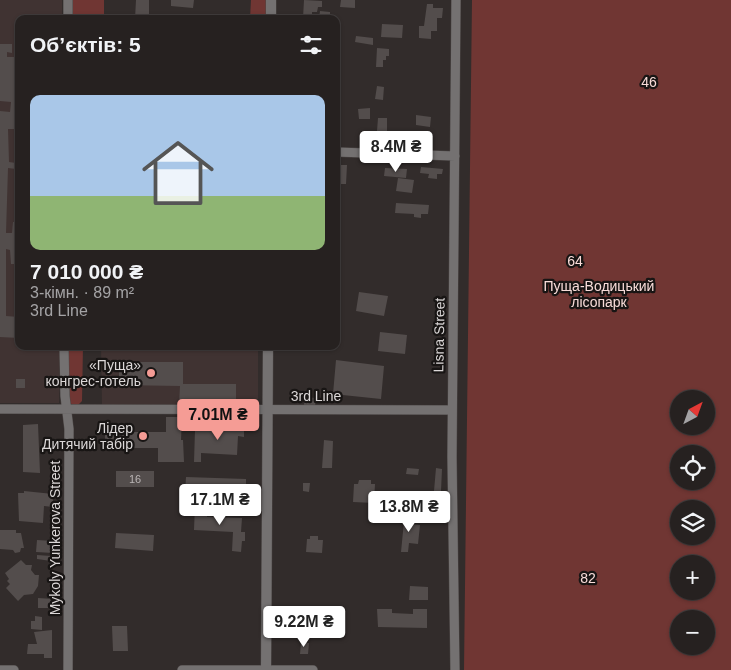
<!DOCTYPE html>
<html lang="uk">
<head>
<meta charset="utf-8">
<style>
	body { margin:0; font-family:Arial,sans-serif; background:#322e2d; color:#f1f3f6; height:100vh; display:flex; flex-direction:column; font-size:19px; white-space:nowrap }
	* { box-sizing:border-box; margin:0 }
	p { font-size:16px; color:#a4a3a5 }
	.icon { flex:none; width:28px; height:28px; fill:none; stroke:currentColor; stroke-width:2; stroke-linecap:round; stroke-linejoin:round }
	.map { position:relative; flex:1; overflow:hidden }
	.sheet { position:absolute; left:15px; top:15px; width:325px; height:335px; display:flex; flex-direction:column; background:#262120; border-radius:10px; box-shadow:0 1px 4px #0004,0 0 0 1px #423e3e }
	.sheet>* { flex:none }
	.needle { width:32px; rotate:41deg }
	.tools { position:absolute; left:670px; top:390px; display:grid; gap:10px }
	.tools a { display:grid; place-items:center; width:45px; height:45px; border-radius:50%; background:#262120; box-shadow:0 1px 4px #0004,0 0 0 1px #423e3e; font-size:25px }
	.price { position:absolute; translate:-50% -42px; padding:0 11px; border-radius:5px; background:#fff; color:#222; font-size:16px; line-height:32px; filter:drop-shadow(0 1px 2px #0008) }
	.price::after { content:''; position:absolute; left:50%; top:30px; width:15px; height:11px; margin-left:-8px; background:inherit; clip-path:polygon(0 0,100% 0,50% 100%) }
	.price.on { background:#f59c95; color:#111 }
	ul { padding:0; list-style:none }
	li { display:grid; align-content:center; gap:10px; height:265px; padding:0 15px }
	li span { display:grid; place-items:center; height:155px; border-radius:10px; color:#555 }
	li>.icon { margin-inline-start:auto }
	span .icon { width:90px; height:90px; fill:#fffc; stroke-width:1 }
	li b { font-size:21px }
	h2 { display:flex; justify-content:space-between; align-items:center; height:60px; padding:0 15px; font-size:21px }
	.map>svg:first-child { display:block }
	.built { fill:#403332 }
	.green { fill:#703633; fill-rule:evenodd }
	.building { fill:#534d4c }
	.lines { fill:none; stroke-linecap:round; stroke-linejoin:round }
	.minor-casing { stroke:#4d4847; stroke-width:10 }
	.tertiary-casing { stroke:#4d4847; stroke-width:11 }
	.minor { stroke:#747171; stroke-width:9 }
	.tertiary { stroke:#747171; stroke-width:10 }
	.poi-dot { fill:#f59c95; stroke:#181514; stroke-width:2 }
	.labels { text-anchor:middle; stroke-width:4.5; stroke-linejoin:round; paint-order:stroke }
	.number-label { font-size:11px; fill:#bab5b5 }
	.park-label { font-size:14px; fill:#f8dcd9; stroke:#181514 }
	.street-label { font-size:14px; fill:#dcd8d8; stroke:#181514 }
	.poi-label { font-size:14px; fill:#dcd8d8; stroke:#181514; text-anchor:end }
</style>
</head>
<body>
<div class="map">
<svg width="731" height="670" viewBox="0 0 731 670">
	<rect width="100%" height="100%" fill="#322c2b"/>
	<path class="built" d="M0 0H62V19H19V346H60L59 403H0Z
		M101 346H258V407L102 406Z"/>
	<path class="green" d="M71 0H104V19H71Z
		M251 0H266V19H250Z
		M472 0H731V670H464ZM679 399H706V426H679ZM679 454H706V481H679ZM679 509H706V536H679ZM679 564H706V591H679ZM679 619H706V646H679Z
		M69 346H83L82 401 77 406 69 403Z"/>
	<path class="building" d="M136 0H149V19H135Z
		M171 0H194L193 8 171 6Z
		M304 0 322 1V7H318L317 12H312V19L303 18Z
		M341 0H355V8L340 7Z
		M427 4H433V8H443L442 18H437V31H431V39L419 38V26H424Z
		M320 11 330 12V19H319Z
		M382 24 403 25 402 38 381 37Z
		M356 36 373 38V45L355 42Z
		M0 44H12V53L7 52V57H19V137H14L15 129H8L9 162 16 163V169L8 168 6 233H12L13 222H19V264H11L10 250 6 249V316L19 317V338L0 337V111L10 112 11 102 0 101Z
		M377 48 389 49V56H386V60H383V67H376Z
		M377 86 384 87 383 100 375 99Z
		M370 108V119H359L358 109Z
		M416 115 431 117 430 127 416 125Z
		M378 118H387V131H377Z
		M336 165H347L346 184H336Z
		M421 167 443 169 442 174H437V179L428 178 429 174 420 173Z
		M385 168 407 169 406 178 384 176Z
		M398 178 414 180 412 193 396 191Z
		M396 203 429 205 428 214H421V218L414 217V214L395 213Z
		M359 292 388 296 384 316 356 311Z
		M380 332 407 335 405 354 378 351Z
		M336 360 384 366 381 399 333 394Z
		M119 362H183V384H236V404H179L180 386 119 385Z
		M16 379H25V388H16Z
		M305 397 316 398 315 406 304 405Z
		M166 417H182L181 440H183L184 462H158V448H105V432H166Z
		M38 424 40 473 23 472V425Z
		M216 425 244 426V437L238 436 237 455 201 453V462H194L195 430 216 431Z
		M324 440 333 441 332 468H322Z
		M407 468 419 469 418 475 406 474Z
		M436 468 442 469 441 491H434Z
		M116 471H154V487H116Z
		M186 477 246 479V494L185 493Z
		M359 480H371V484H375L374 503 353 502 354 484H358Z
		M303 483H310L309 492 303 491Z
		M24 491 53 494V507L44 506 43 523 19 521 18 493H24Z
		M223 504 236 505 235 511 222 510Z
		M195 505H207V517L242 518 241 532H245V541H242L241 552 232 551 233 532 194 530Z
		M405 511H410L409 524 420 525 418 544 409 543 408 552H401Z
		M0 530H16V533H21L24 548H21L20 552 15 553 13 550 0 549Z
		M116 533 154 535 153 551 115 548Z
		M310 536H318V540H323L322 553 306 552 307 539H310Z
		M37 540 53 541V553L36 552Z
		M37 555 51 556V561L37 559Z
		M21 560 26 565H32L31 570 35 575H39L38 586 33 594 24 595 18 601 6 588 10 584 7 581 9 579 5 573Z
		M410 586 428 587V600H409Z
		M38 598 53 599 52 608H38Z
		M377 609H392V613L413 614V609H427V628L378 627Z
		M35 616 42 617V630L31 629V621H35Z
		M112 626H127L128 651H113Z
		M52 630V658H44V654H27L28 644H37L34 632Z
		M301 643H309L308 654H300Z"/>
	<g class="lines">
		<g class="minor-casing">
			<path id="minor" d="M68 19V0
				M336 152 455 156
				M64 346 65 396 69 429 68 670
				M0 409 452 410
				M0 670H14
				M182 670H313
				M455 670 452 457 456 0"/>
		</g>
		<g class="tertiary-casing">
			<path id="tertiary" d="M271 19V0
				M266 670 268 346"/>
		</g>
		<use href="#minor" class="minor"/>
		<use href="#tertiary" class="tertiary"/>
	</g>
	<g class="poi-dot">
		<circle cx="151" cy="373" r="5"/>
		<circle cx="143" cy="436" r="5"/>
	</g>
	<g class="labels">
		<g class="number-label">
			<text x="135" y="483">16</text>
		</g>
		<g class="park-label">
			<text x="649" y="87">46</text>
			<text x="575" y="266">64</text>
			<text x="599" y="291">Пуща-Водицький<tspan x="599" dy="16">лісопарк</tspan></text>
			<text x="588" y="583">82</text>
		</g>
		<g class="street-label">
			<text transform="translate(439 335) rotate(-89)" y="5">Lisna Street</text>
			<text x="316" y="401">3rd Line</text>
			<text transform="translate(55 538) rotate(-90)" y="5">Mykoly Yunkerova Street</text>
		</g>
		<g class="poi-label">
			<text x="141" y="370">«Пуща»<tspan x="141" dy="16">конгрес-готель</tspan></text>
			<text x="133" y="433">Лідер<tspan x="133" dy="16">Дитячий табір</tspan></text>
		</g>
	</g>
</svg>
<div class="tools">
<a><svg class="needle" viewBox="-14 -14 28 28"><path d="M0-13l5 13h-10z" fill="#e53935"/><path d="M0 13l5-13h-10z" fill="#a4a3a5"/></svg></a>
<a><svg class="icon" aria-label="locate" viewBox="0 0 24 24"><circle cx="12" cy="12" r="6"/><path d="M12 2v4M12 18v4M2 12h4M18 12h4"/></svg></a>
<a><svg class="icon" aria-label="layers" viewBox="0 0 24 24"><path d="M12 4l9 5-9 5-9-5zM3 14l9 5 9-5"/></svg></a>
<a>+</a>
<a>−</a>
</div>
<b class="price" style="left:396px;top:173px">8.4M ₴</b>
<b class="price on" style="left:218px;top:441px">7.01M ₴</b>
<b class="price" style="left:220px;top:526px">17.1M ₴</b>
<b class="price" style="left:409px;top:533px">13.8M ₴</b>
<b class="price" style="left:304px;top:648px">9.22M ₴</b>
<section class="sheet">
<h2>Об’єктів: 5<svg class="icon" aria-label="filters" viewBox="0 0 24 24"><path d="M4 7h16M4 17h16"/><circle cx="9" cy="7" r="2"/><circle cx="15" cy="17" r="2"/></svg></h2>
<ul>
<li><span style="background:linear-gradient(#a9c7e8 65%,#8fb573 0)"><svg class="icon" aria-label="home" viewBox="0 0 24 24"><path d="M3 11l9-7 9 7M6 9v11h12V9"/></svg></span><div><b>7 010 000 ₴</b><p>3-кімн. · 89 m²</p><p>3rd Line</p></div></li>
</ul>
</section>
</div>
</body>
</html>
